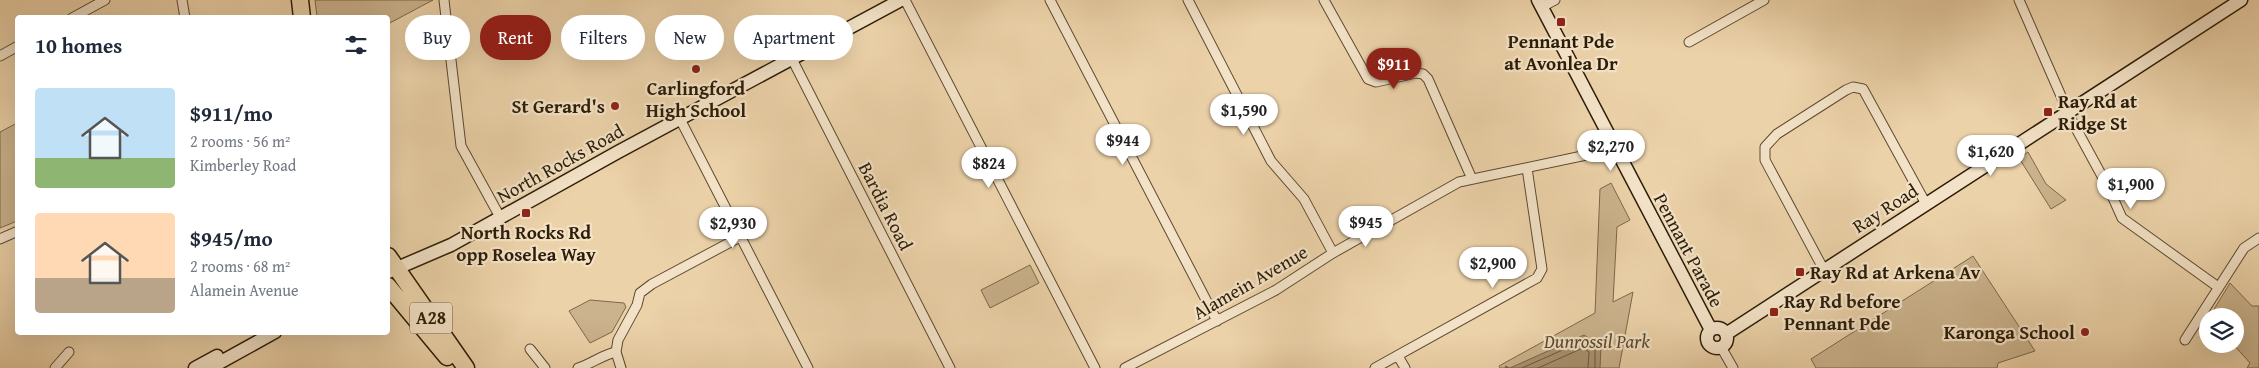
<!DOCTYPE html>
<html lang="en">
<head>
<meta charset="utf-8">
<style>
	body { margin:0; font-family:"Gentium Book Plus",serif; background:#f2f2f3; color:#1f2937; height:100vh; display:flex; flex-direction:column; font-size:19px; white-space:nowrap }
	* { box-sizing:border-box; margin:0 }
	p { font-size:16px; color:#747a83 }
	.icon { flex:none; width:28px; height:28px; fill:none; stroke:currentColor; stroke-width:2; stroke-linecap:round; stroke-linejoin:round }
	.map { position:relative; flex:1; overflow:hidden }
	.side { position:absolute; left:15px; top:15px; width:375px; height:320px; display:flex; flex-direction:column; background:#fff; border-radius:5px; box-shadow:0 5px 20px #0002 }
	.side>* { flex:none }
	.guide { position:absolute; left:405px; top:15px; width:475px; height:45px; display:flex; gap:10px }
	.fabs { position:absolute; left:2199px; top:308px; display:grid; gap:10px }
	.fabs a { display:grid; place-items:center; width:45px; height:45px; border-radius:50%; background:#fff; box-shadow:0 5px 20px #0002; font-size:25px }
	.price { position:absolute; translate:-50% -42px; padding:0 11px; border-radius:18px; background:#fff; color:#222; font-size:16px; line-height:32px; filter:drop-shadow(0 1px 2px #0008) }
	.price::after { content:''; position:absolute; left:50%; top:30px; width:15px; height:11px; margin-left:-8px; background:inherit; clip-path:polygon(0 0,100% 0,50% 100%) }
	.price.active { background:#8f2418; color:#fff }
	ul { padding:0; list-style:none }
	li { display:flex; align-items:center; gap:15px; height:125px; padding:0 20px }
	li span { display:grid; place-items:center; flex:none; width:140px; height:100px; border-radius:5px; color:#555 }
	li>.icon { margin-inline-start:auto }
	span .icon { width:60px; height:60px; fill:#fffc; stroke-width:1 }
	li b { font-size:21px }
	h2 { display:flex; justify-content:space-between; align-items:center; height:60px; padding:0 20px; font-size:21px }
	.pill { padding:0 18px; border-radius:22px; background:#fff; box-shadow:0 5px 20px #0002; font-size:18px; line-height:45px }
	.pill.active { background:#8f2418; color:#fff }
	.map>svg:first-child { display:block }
	.green { fill:#cbb38d; stroke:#7c684a }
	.water { fill:#ab9472; stroke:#786447 }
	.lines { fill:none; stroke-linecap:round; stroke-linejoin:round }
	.shore { stroke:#6c583c; stroke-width:1 }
	.stream { stroke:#786447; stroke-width:2.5 }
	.street-casing { stroke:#5c4a30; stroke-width:11 }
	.secondary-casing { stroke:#2c1d07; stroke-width:15 }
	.highway-casing { stroke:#2c1d07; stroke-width:19 }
	.street { stroke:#f3e2c7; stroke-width:9 }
	.secondary { stroke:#f3e2c7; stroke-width:12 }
	.highway { stroke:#ecd2a9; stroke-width:16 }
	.poi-dot { fill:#8f2418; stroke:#f3e2c7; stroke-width:2 }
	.labels { text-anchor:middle; stroke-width:4.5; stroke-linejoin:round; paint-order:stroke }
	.shield { fill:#f3e2c7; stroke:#685841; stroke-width:1 }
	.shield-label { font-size:18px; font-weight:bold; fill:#2c1d07 }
	.poi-label { font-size:19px; font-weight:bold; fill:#2c1d07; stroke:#f3e2c7 }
	.street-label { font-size:19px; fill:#2c1d07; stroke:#f3e2c7 }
	.park-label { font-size:19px; font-style:italic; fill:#5c4a2f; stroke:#f3e2c7 }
</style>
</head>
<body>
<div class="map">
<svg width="2259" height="368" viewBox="0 0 2259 368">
	<rect width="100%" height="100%" fill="#ecd2a9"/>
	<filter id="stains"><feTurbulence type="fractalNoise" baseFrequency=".004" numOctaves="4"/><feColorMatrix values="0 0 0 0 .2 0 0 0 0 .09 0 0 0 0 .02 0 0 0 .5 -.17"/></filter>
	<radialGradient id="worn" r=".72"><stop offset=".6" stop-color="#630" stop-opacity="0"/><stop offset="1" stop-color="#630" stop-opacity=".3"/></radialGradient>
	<path class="green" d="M315 0H433L388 24V18L317 17Z
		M17 123V221L0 228V132Z
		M2028 152 2046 184 2066 200 2051 209 2019 158Z
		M1611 183 1630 220 1617 227 1613 302 1633 292 1619 368H1500L1499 366 1595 313 1600 189Z
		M1973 256 2035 351 1998 363 1997 368H1816L1811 359Z
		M1030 265 1039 283 990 308 981 290Z
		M2230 283 2252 306H2259V368H2247L2250 363 2233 344H2235V316H2210Z
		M590 300 624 303 626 307 612 332 590 343 569 311Z"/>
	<path class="water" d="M1584 335 1601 346 1600 368H1510Z"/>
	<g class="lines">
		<path class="shore" d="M1522 368 1583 341 1595 349V368
			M1538 368 1583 348 1589 352 1588 368"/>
		<path class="stream" d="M1506 367 1508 368"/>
		<g class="street-casing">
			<path id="street" d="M182 0 185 18
				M444 0 461 146 500 217
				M905 0 1095 368
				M1050 0 1217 321
				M1188 0 1271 161 1304 199 1333 253
				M1324 0 1368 79 1376 82 1416 73 1423 74 1428 79 1472 179
				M2019 0 2072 121 2109 189 2122 218 2218 287
				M1542 7 1555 0
				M72 18 105 0
				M1689 42 1764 0
				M0 56 18 46
				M792 59 950 368
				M680 119 808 368
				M0 239 18 231
				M1824 270 1765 160V147L1777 134 1846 90 1853 87 1863 89 1926 204
				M2185 340 2244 248 2259 238
				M1721 347 1733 368
				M530 349 545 368
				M1398 356 1405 368
				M55 368 69 352
				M578 368C591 364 602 355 616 352
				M621 368 616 352 618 340 637 305 640 293 652 284 740 237
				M1125 368 1276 290 1333 253 1459 182 1615 149
				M1375 368 1537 278 1542 269 1527 168"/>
		</g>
		<g class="secondary-casing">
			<path id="secondary" d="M1538 0 1711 330
				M388 272 451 245 618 152 901 0
				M1707 338a10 10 0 1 1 20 0a10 10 0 1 1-20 0Z
				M1726 334 2241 0
				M195 368 217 356
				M210 368 275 332"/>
		</g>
		<g class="highway-casing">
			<path id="highway" d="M300 0 302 18
				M388 256 466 368
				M388 286 447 357"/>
		</g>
		<use href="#street" class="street"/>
		<use href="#secondary" class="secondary"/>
		<use href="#highway" class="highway"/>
	</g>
	<g class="poi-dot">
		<rect x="1556" y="17" width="10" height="10" rx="2.5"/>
		<circle cx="696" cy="69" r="5"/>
		<circle cx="615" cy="106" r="5"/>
		<rect x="2043" y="107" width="10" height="10" rx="2.5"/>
		<rect x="521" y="208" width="10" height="10" rx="2.5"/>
		<rect x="1795" y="267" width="10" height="10" rx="2.5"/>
		<rect x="1769" y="307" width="10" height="10" rx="2.5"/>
		<circle cx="2085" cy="332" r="5"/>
	</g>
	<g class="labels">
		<rect class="shield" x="410" y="302.5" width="42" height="31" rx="4"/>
		<g class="shield-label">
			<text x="431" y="324">A28</text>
		</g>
		<g class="poi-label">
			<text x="1561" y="48">Pennant Pde<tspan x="1561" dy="22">at Avonlea Dr</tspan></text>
			<text x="696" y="95">Carlingford<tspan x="696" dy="22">High School</tspan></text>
			<text x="2058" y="108" text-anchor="start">Ray Rd at<tspan x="2058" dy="22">Ridge St</tspan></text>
			<text x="605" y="113" text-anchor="end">St Gerard's</text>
			<text x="526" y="239">North Rocks Rd<tspan x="526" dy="22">opp Roselea Way</tspan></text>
			<text x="1810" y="279" text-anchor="start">Ray Rd at Arkena Av</text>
			<text x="1784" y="308" text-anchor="start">Ray Rd before<tspan x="1784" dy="22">Pennant Pde</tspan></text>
			<text x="2075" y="339" text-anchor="end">Karonga School</text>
		</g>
		<g class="street-label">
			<text transform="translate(560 163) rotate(-29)" y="7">North Rocks Road</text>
			<text transform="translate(886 206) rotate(63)" y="7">Bardia Road</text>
			<text transform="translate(1885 208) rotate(-33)" y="7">Ray Road</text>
			<text transform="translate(1689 250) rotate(62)" y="7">Pennant Parade</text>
			<text transform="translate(1250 282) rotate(-30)" y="7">Alamein Avenue</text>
		</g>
		<g class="park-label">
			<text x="1597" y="348">Dunrossil Park</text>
		</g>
	</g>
	<rect width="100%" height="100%" filter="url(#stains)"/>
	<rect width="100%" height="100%" fill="url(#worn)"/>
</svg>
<div class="fabs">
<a><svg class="icon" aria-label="layers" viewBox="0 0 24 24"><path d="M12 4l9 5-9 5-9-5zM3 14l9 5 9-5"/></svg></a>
</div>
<b class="price active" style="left:1394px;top:90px">$911</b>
<b class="price" style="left:1244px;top:136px">$1,590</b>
<b class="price" style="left:1123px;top:166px">$944</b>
<b class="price" style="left:1611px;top:172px">$2,270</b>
<b class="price" style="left:1991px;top:177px">$1,620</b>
<b class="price" style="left:989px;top:189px">$824</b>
<b class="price" style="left:2131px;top:210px">$1,900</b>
<b class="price" style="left:1366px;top:248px">$945</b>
<b class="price" style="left:733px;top:249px">$2,930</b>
<b class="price" style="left:1493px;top:289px">$2,900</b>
<div class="guide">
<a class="pill">Buy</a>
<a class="pill active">Rent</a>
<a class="pill">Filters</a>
<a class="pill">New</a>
<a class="pill">Apartment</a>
</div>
<section class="side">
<h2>10 homes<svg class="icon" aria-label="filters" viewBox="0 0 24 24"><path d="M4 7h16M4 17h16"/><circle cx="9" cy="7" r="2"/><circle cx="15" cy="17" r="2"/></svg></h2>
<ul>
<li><span style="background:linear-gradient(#bfe0f5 70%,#8fb573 0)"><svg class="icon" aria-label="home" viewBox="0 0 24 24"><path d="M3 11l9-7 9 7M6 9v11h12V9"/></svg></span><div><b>$911/mo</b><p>2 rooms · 56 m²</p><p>Kimberley Road</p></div></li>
<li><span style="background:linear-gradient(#ffd9b3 65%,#b9a48a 0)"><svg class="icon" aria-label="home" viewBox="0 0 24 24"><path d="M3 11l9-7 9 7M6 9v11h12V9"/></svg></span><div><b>$945/mo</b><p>2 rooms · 68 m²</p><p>Alamein Avenue</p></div></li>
</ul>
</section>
</div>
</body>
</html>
